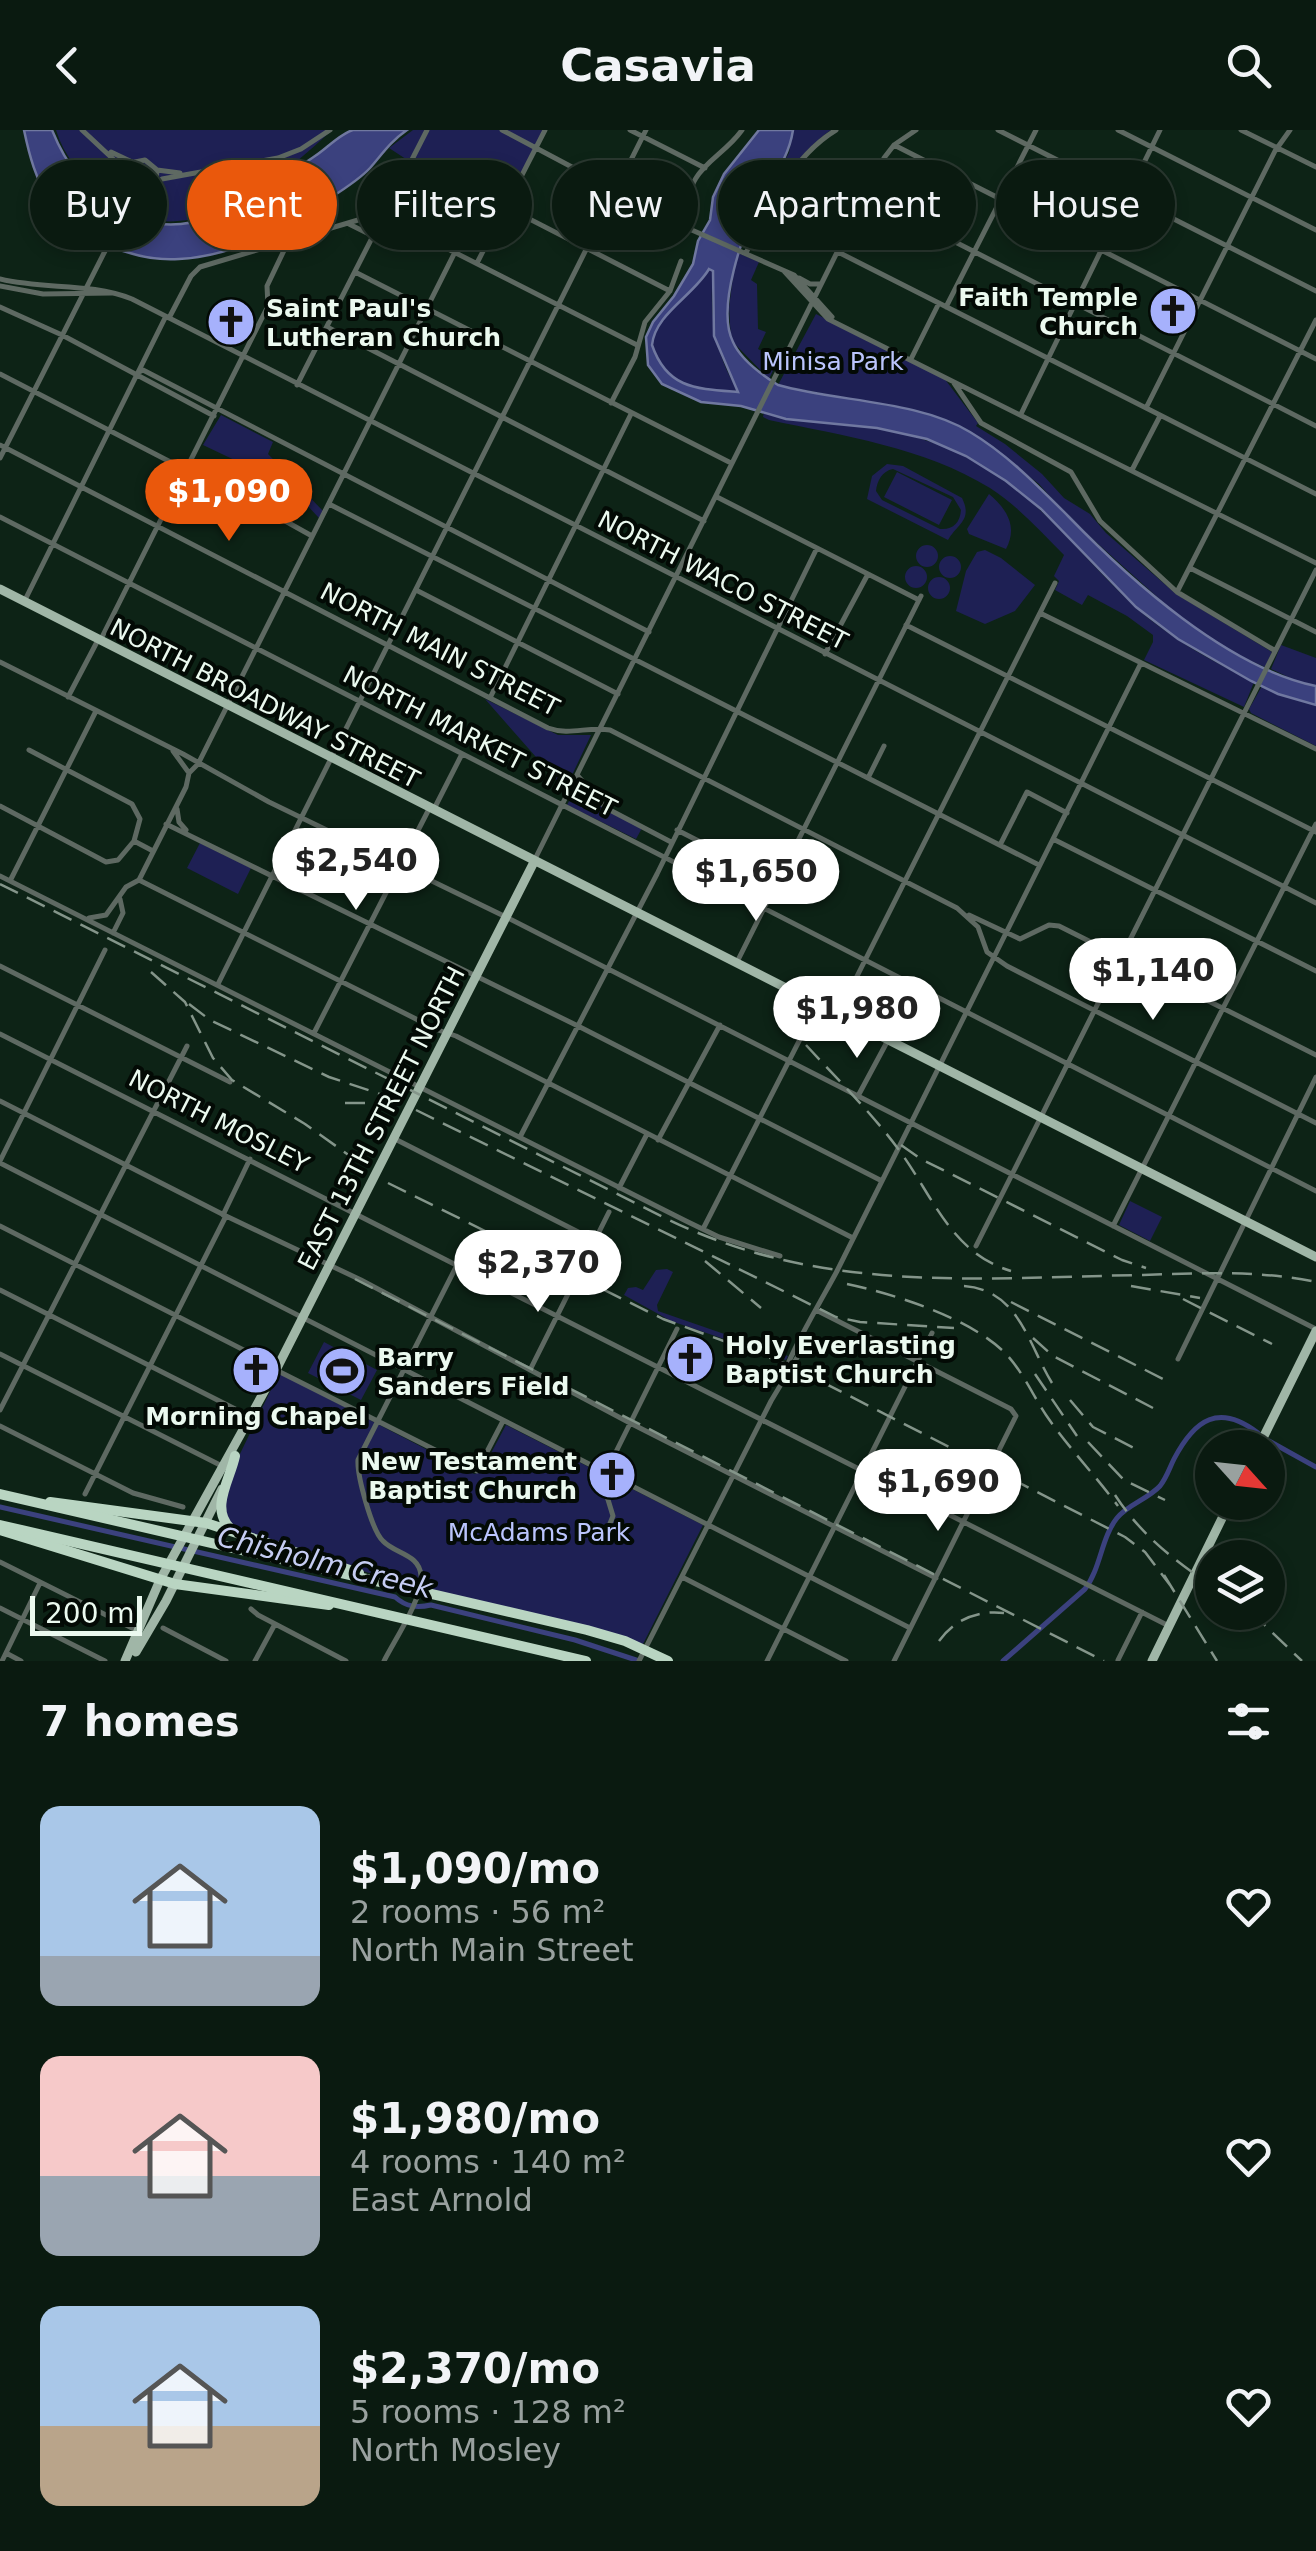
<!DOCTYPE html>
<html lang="en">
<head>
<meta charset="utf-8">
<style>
	body { margin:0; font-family:"DejaVu Sans",sans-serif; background:#132319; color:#f1f3f6; height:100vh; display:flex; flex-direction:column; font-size:38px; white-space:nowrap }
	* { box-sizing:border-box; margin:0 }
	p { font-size:32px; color:#99a19f }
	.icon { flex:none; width:55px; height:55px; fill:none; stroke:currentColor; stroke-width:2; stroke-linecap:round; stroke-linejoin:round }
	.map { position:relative; height:1531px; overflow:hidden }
	.drawer { display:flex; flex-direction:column; background:#0a1a10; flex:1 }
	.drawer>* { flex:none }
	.top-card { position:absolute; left:30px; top:30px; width:1258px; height:90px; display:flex; gap:20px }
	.needle { width:65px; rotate:117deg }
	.fabs { position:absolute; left:1195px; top:1300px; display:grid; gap:20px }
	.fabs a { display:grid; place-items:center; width:90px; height:90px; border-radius:50%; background:#0a1a10; box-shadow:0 5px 15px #0003,0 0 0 2px #2a3830; font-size:50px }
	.scale { position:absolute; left:30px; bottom:25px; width:112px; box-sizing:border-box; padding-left:10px; border:5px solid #ebf9ef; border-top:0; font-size:28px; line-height:35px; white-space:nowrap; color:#ebf9ef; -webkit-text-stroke:8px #030a05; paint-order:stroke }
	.price { position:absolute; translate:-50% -85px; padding:0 22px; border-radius:35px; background:#fff; color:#222; font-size:32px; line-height:65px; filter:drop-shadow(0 2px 5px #0008) }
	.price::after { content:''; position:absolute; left:50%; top:60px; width:30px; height:22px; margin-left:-15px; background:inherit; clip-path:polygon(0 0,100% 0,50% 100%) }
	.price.current { background:#ea580c; color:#fff }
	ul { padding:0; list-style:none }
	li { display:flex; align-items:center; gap:30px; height:250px; padding:0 40px }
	li span { display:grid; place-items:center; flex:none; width:280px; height:200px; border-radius:20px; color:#555 }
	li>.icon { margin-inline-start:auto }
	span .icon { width:120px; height:120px; fill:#fffc; stroke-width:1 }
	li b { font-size:42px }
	h2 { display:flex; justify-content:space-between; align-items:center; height:120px; padding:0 40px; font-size:42px }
	.pill { padding:0 35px; border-radius:45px; background:#0a1a10; box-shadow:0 5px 15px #0003,0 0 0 2px #2a3830; font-size:35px; line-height:90px }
	.pill.current { background:#ea580c; color:#fff }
	header { display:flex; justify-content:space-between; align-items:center; height:130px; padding:0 40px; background:#0a1a10; font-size:45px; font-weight:700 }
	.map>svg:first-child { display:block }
	.green { fill:#1e2054; fill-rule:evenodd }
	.water { fill:#3b417e; stroke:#7078a0; stroke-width:2.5; fill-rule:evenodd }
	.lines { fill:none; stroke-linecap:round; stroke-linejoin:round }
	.canal { stroke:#3b417e; stroke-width:5 }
	.minor { stroke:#5e6962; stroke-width:5 }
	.major { stroke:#a0b6a7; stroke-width:9 }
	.highway { stroke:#b9d5c2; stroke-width:10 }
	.rail { stroke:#84958a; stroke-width:2.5; stroke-dasharray:20 10; stroke-linecap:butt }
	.highway-bridge { stroke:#b9d5c2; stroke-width:10 }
	.labels { text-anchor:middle; stroke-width:8; stroke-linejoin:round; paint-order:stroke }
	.poi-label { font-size:25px; font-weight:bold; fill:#ebf9ef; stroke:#030a05; text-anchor:start }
	.park-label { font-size:25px; fill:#bbc5fd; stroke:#030a05 }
	.street-label { font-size:25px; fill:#ebf9ef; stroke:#030a05 }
	.water-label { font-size:28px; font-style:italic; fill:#c6cdf3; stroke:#030a05 }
</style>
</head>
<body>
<header><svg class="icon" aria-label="back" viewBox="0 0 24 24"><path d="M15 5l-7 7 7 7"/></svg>Casavia<svg class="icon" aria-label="search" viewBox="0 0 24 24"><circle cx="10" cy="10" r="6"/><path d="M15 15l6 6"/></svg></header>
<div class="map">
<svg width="1316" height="1531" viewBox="0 0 1316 1531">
	<rect width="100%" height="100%" fill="#0d2316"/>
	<path class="green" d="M56 0H332C272 56 177 135 99 62 80 44 64 26 56 0Z
		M413 0H544L506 76 445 35 435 48 389 18Z
		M793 0H831C792 27 769 73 747 113L740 116 758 73 789 23Z
		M736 122 759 132 751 150 757 154 758 199 766 202 758 219 778 230 769 249 731 210 729 178Z
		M709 139 713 141C709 183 715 226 739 262 698 259 668 260 652 215 654 189 693 162 709 139Z
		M816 184 944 248 978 293 976 296 1005 314 1042 344 1064 368 1090 384 1106 403 1176 464 1272 522 1265 537 1228 521 1175 483 1067 386 1039 354 968 301 879 274 778 255Z
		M764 282C789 289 813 289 839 292 881 298 924 306 963 325 1033 358 1078 424 1133 475 1168 507 1211 531 1254 552L1244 577 1144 530 1153 512V505L1127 486 1088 465 1082 475 1055 460 1059 451 1054 446 1064 425C1041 402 1018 376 990 358 923 317 844 306 769 290L763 287Z
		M221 285 273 312 268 324 323 381 319 388 289 356 203 315Z
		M887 334 903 336 962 368C973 390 957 394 948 410L867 369 872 346ZM893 339 953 367 961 380C960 393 953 400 940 399L882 370 876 361C877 351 882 341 893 339Z
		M897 342 952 370 939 395 884 367Z
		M989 364C1007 379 1018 397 1006 419L969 404 967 399Z
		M916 426a11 11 0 1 1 22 0a11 11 0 1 1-22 0Z
		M985 420 1001 428 1035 455 1015 481 985 494 956 481 966 441 977 422Z
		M939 437a11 11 0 1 1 22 0a11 11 0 1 1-22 0Z
		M905 447a11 11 0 1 1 22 0a11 11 0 1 1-22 0Z
		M928 458a11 11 0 1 1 22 0a11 11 0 1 1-22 0Z
		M1281 515 1316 528V556L1301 553 1271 539Z
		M1262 556 1316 575V616L1251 583 1249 579Z
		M485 569 558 605H591L565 660Z
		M579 652 606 679 642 698 636 709 567 675Z
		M200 713 251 738 238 764 187 738Z
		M1130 1071 1162 1087 1150 1111 1119 1095Z
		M667 1139 673 1142 657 1175 658 1181 788 1226 786 1230 671 1191 624 1165 628 1158 636 1157 643 1160 656 1140Z
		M324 1212 377 1240 361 1270 308 1243Z
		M279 1243 474 1344 481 1342 506 1295 703 1395 643 1514 392 1450 252 1407 231 1397 223 1380 237 1330Z"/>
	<path class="water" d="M24 0H52C67 37 86 60 120 80 188 122 259 64 315 26 326 19 341 3 353 0 369 0 391 0 407 0 391 11 383 23 370 38 359 50 341 61 327 70 285 98 231 127 179 129 132 132 80 108 51 71 36 52 29 24 24 0Z
		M759 0H793C789 27 774 46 760 70 743 102 716 178 733 212 741 230 762 245 778 255 838 272 917 270 970 302 1007 324 1038 356 1068 386 1130 450 1228 538 1316 556V575L1278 564 1251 551 1178 509 1136 477 1041 379 1006 351 966 326 927 309 877 298 786 289 741 276 701 272 662 254 648 235 646 207 653 192 674 166 693 134 698 111 710 90 713 67 724 44ZM709 139 713 141 714 206 738 262C697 259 667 259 652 215 655 184 693 166 709 139Z"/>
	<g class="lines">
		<path class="canal" d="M1269 1311 1316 1337
			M0 1377 395 1467C406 1477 417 1478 431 1475L575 1510 639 1531
			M1003 1531 1085 1459C1101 1438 1101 1408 1117 1388 1127 1375 1148 1369 1160 1356 1167 1347 1169 1339 1174 1329 1195 1289 1219 1273 1258 1303"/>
		<path class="minor" d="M82 0 127 42
			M502 0 685 97 794 145 832 187
			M630 0 705 38
			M998 0 1316 161
			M1118 0 1316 100
			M1241 0 1316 37
			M894 15 1316 229
			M111 22 132 32
			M157 40 180 43
			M156 52 157 40 145 30 135 32 127 42 133 57 146 60 162 49 278 28 301 19 330 0
			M865 66 1316 296
			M773 69 846 106
			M506 77 670 161
			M383 86 637 215
			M349 94 373 106
			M685 97C687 82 687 62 696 48 707 30 728 20 742 0
			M432 110 465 46
			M838 122 1316 364
			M746 123C767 79 793 26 836 0
			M477 133 545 0
			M784 141 828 189 1316 433
			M355 142 731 333
			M799 148 810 154H820
			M0 149C45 160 89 152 132 169L1316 773
			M0 156 43 164 111 163
			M0 177 62 205 214 286
			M946 177 1036 0
			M169 188 191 146 200 137 385 82
			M327 197 704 391
			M911 229 939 173
			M139 242 143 240 649 502
			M0 244 186 340
			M954 253 981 293 1071 342 1100 391 1177 462 1274 520
			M297 255 427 0
			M611 273 635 227 645 192 670 161 681 131
			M1146 278 1275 21 1290 0
			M1021 284 1160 0
			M0 315 548 598C570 606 588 596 610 600L957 778 978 797 987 822 1007 836 1316 993
			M0 328 105 121 125 77 130 54
			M1132 340 1160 286
			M717 367 919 470
			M329 374 1039 735
			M269 382 312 406
			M0 387 1316 1061
			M1190 438 1316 502
			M416 460 618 564
			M1177 462 1316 190
			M24 472 165 188
			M1040 483 1316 619
			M906 495 1316 702
			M100 511 268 176 267 156 289 110
			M825 524 868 444
			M0 532 183 624 269 672 506 787 1316 1199
			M68 567 98 510
			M490 568 631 284
			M173 621 189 643
			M577 645 606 678 671 712
			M868 648 884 616
			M0 676 106 732 118 730 134 711 140 689 132 674 29 620
			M177 679 179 692 186 700
			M434 679 462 624
			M166 694 578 896 882 1051
			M677 700 726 725 713 753
			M1053 709 1316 841
			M134 711 153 721
			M1000 715 1027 662 1067 683
			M535 729 884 28 894 15 916 0
			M0 746 686 1091 719 1107 780 1126
			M139 750 438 900 456 906 853 1108
			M10 751 96 581
			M969 785 1020 809 1049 795 1059 796 1316 925
			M89 788 106 785 126 757 139 750 186 657 189 643 198 634 455 122
			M113 803 123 783 120 769
			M736 834 921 466
			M0 836 230 952
			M218 854 646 0
			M838 884 1055 453
			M314 903 429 679
			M0 904 1169 1496
			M858 966 887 912
			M0 971 226 1086 361 1150 630 1293 936 1448
			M520 1007 657 744 817 418
			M393 1008 594 1110
			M658 1010 720 895
			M0 1031 105 820
			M0 1033 910 1498
			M619 1058 647 1004
			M223 1085 250 1029
			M0 1096 277 1237
			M1113 1096 1316 694
			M703 1099 817 876
			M976 1116 1316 440
			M0 1160 251 1287
			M816 1180 1011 1279 1016 1286 894 1531
			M0 1224 222 1336
			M1178 1229 1316 947
			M276 1240 477 1341 503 1291
			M530 1240 609 1082
			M782 1253C783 1234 825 1164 837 1141L1141 533
			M0 1280 187 916
			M0 1296 133 1363 183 1377
			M85 1364 226 1086
			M603 1411 613 1386 602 1350 677 1199
			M0 1432 136 1500
			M682 1447 846 1531
			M0 1478 105 1531
			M251 1479 258 1485 346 1531
			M163 1498 226 1531
			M6 1523 21 1531
			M1118 1530 1142 1482
			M2 1531 40 1453
			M255 1531 275 1494
			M384 1531C394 1511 423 1468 421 1446 420 1424 395 1424 383 1411 372 1401 357 1346 358 1330L457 1135
			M639 1531 771 1271 798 1226 796 1222
			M767 1531 932 1203"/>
		<path class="major" d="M0 459 1316 1127
			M1258 1318 1316 1201
			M136 1522 166 1471 222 1359
			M125 1531 160 1450 276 1240 534 732
			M1152 1531 1230 1372"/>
		<path class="highway" d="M50 1372 206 1393 359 1443
			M230 1398C210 1378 230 1350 235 1326
			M0 1400 175 1454 329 1475"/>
		<path class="rail" d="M0 754 667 1089C821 1164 975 1148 1140 1145 1199 1143 1258 1140 1316 1152
			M151 842 185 872 213 928 232 950 305 994 364 1036
			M189 874 210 890 329 947 383 965
			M806 915C837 949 871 982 899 1020 933 1066 951 1123 1011 1141
			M345 973H390
			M416 980 836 1187 860 1192 954 1198
			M901 1015 921 1029 1122 1130 1146 1138
			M388 1053 663 1189 787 1234 1125 1407 1145 1422 1170 1455
			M705 1131 761 1178
			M355 1149 1104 1531
			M847 1154C894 1164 967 1187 1003 1221 1021 1238 1032 1264 1046 1285 1068 1317 1095 1345 1118 1376
			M964 1156C1019 1160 1028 1214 1052 1253
			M1131 1156 1200 1168
			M1183 1169 1272 1214
			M1011 1172 1169 1252
			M1033 1208 1053 1226 1153 1278
			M1035 1244 1077 1306
			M1070 1270 1093 1297 1138 1320
			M1088 1312 1124 1350 1165 1370
			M1115 1365C1141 1405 1174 1430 1212 1456
			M1164 1445 1217 1531
			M1251 1482 1302 1531
			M939 1511C955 1489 978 1480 1004 1483"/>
		<path class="highway-bridge" d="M0 1364 587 1500 625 1511 668 1531
			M0 1395 586 1531"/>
	</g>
	<defs>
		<g id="church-disc" transform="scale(2.5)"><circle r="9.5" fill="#a6b1fc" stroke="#030a05"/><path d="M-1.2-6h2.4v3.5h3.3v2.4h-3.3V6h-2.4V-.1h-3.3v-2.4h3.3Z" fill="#111"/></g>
		<g id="stadium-disc" transform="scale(2.5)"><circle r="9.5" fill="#a6b1fc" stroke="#030a05"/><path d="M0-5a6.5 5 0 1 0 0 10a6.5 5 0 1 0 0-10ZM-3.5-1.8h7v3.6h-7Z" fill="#111"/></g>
	</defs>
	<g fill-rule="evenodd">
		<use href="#church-disc" x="1173" y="181"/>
		<use href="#church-disc" x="231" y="192"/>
		<use href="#church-disc" x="690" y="1229"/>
		<use href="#church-disc" x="256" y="1240"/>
		<use href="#stadium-disc" x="342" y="1241"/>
		<use href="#church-disc" x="612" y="1345"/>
	</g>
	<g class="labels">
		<g class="poi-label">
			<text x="1138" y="176" text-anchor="end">Faith Temple<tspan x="1138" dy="29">Church</tspan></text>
			<text x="266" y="187">Saint Paul's<tspan x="266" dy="29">Lutheran Church</tspan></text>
			<text x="725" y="1224">Holy Everlasting<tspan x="725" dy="29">Baptist Church</tspan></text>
			<text x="377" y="1236">Barry<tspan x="377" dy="29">Sanders Field</tspan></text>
			<text x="256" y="1295" text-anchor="middle">Morning Chapel</text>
			<text x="577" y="1340" text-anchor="end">New Testament<tspan x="577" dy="29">Baptist Church</tspan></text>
		</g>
		<g class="park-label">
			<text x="833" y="240">Minisa Park</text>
			<text x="539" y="1411">McAdams Park</text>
		</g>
		<g class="street-label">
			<text transform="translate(723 450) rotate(27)" y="9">NORTH WACO STREET</text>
			<text transform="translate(440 519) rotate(27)" y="9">NORTH MAIN STREET</text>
			<text transform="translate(265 573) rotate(27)" y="9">NORTH BROADWAY STREET</text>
			<text transform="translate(480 611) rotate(27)" y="9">NORTH MARKET STREET</text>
			<text transform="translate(381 988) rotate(-63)" y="9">EAST 13TH STREET NORTH</text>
			<text transform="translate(219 991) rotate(27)" y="9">NORTH MOSLEY</text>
		</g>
		<g class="water-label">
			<text transform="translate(325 1432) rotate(14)" y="10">Chisholm Creek</text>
		</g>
	</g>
</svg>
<div class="fabs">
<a><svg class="needle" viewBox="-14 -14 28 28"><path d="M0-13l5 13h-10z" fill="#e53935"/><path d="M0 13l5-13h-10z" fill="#99a19f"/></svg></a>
<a><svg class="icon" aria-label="layers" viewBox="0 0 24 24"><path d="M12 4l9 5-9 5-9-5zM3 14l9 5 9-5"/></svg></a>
</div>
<div class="scale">200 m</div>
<b class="price current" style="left:229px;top:414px">$1,090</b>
<b class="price" style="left:356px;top:783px">$2,540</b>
<b class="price" style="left:756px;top:794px">$1,650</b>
<b class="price" style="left:1153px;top:893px">$1,140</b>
<b class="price" style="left:857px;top:931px">$1,980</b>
<b class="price" style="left:538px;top:1185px">$2,370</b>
<b class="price" style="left:938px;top:1404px">$1,690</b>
<div class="top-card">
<a class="pill">Buy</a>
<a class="pill current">Rent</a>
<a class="pill">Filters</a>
<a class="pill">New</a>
<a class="pill">Apartment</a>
<a class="pill">House</a>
</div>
</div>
<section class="drawer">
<h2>7 homes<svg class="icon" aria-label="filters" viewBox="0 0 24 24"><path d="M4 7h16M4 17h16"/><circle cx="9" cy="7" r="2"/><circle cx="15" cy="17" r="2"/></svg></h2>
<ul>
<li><span style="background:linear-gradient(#a9c7e8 75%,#9aa5b1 0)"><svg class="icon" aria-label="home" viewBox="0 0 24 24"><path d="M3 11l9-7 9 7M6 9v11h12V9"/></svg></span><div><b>$1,090/mo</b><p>2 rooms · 56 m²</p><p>North Main Street</p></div><svg class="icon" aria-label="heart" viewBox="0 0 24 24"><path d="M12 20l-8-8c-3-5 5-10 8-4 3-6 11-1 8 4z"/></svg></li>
<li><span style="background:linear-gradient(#f6c9c9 60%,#9aa5b1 0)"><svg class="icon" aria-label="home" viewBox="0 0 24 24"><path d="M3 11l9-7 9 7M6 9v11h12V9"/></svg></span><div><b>$1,980/mo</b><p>4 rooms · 140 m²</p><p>East Arnold</p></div><svg class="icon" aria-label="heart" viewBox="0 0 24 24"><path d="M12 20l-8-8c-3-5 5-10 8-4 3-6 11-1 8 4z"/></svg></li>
<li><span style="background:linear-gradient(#a9c7e8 60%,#b9a48a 0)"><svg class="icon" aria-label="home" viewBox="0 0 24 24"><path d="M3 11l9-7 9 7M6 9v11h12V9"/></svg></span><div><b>$2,370/mo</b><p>5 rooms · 128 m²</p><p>North Mosley</p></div><svg class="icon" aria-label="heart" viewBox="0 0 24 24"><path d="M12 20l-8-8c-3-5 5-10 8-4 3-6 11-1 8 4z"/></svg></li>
</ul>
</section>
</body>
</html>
